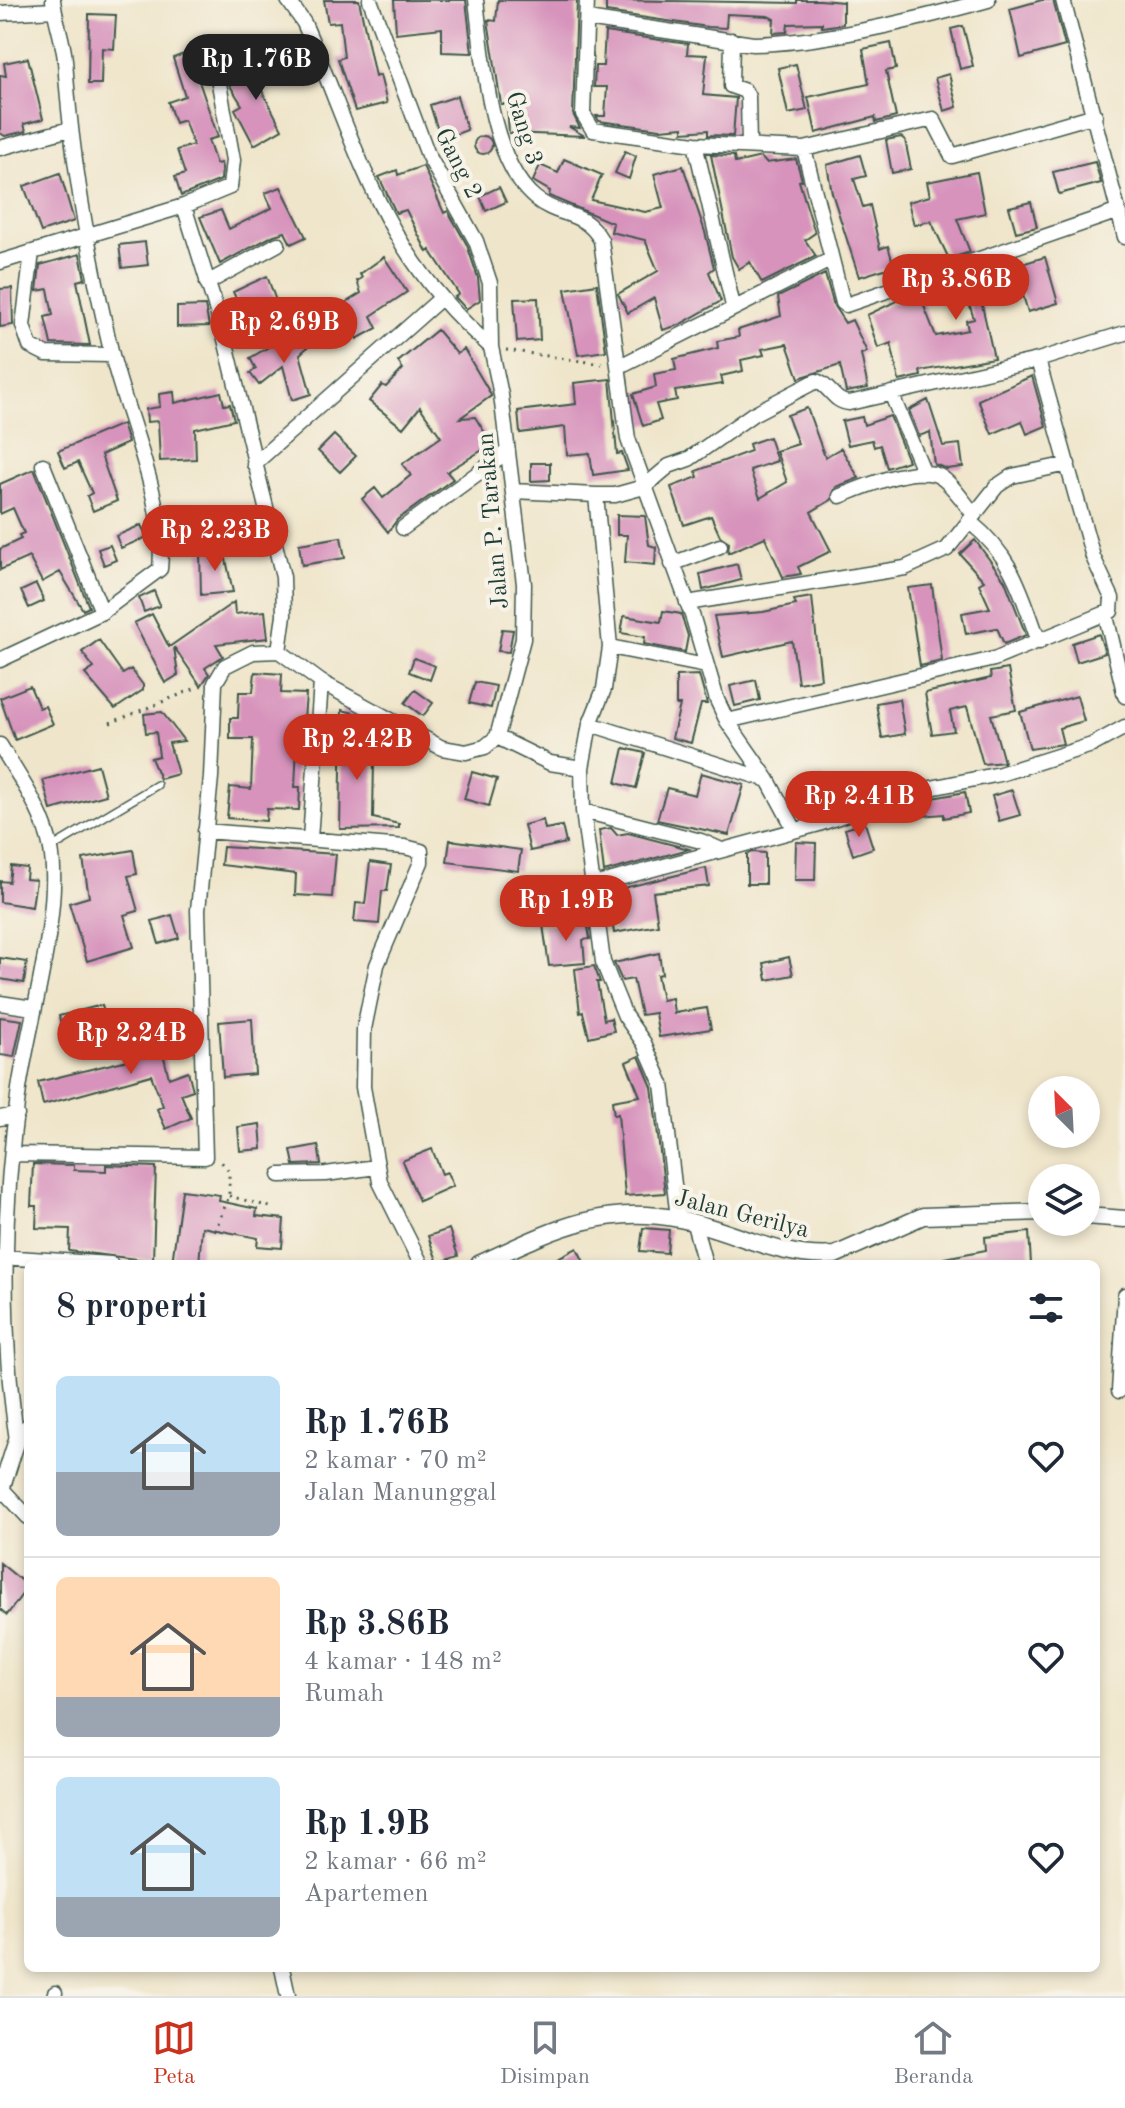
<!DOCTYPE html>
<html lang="id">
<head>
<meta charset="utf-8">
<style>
	body { margin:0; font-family:"Old Standard TT",serif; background:#f6f6f7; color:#1f2937; height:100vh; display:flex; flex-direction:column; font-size:30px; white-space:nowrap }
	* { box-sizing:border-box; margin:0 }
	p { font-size:26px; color:#747a83 }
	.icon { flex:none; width:44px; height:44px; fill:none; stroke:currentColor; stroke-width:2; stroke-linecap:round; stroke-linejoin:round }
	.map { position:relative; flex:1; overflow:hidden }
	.details { position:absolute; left:24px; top:1260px; width:1076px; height:712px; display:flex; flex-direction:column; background:#fff; border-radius:12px; box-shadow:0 4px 12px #0003 }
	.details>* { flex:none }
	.needle { width:52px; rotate:336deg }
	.controls { position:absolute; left:1028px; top:1076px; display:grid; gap:16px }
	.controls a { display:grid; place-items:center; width:72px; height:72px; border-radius:50%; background:#fff; box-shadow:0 4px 12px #0003; font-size:40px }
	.price { position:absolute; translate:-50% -68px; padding:0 18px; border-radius:28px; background:#c8321e; color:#fff; font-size:26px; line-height:52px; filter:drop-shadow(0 2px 4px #0008) }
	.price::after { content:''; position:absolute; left:50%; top:48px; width:24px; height:18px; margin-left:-12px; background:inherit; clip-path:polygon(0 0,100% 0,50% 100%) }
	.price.on { background:#222; color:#fff }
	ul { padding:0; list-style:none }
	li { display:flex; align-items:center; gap:24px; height:200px; padding:0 32px }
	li+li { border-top:2px solid #e0e1e3 }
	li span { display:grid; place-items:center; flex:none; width:224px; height:160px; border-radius:12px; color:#555 }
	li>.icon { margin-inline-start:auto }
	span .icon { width:96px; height:96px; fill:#fffc; stroke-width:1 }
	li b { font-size:34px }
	h2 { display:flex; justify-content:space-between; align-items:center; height:96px; padding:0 32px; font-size:34px }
	.tab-bar { display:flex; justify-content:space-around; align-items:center; height:112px; border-top:2px solid #e0e1e3; background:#fff; font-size:22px; color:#747a83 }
	.tab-bar a { display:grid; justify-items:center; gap:4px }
	.tab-bar .on { color:#c8321e }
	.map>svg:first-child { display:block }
	.building { fill:#d793bc }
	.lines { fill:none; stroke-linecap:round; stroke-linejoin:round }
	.service-casing { stroke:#3e564a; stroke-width:10 }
	.minor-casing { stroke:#3e564a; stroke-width:17 }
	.tertiary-casing { stroke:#3e564a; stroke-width:19 }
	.path { stroke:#3e564a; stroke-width:3; stroke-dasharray:2 6; stroke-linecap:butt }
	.service { stroke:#fff; stroke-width:7 }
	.minor { stroke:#fff; stroke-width:14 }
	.tertiary { stroke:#fff; stroke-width:16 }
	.labels { text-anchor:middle; stroke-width:8; stroke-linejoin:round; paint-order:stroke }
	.street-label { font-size:24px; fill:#1f3d34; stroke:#f7f3e8 }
</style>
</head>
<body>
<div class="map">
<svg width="1125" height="1996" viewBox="0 0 1125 1996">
	<rect width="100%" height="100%" fill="#f7f3e8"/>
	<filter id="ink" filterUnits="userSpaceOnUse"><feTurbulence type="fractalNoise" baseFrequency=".0125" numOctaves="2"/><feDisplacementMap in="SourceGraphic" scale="16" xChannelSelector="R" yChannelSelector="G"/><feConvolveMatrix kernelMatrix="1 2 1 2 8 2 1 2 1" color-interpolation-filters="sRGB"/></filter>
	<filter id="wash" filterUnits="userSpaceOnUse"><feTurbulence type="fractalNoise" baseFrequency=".006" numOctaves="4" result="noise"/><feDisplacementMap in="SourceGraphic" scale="32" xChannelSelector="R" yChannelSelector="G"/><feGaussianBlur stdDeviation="1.8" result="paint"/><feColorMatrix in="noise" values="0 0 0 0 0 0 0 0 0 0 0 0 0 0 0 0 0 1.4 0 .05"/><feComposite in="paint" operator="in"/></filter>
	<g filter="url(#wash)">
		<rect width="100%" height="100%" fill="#efe5ca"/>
		<g id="blocks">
			<path class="building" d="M324 0H359L375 77 380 75 387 103 355 111 338 59 344 57 340 22 328 23Z
				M394 0H466L472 53 442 52V28L396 33Z
				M498 0H577L573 114 580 128 569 127 585 136 509 133 507 104H501L488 20 496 21Z
				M606 0 797 3V0H820L843 2V24L822 27V23L788 24 787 32 773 33 774 19 768 16 727 14 726 28 708 27 606 12Z
				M1042 0H1053L1065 46 1021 58 1010 9Z
				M89 14 116 15 114 49 102 48 101 84H88Z
				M963 26 973 66 960 69 951 29Z
				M605 32 688 44 687 54 707 55 703 95 736 98 733 136 708 135V130L683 132V127L660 129 599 121 596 116H605L607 87H594L595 66H603Z
				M891 43 896 69 886 71 896 117 876 122 875 117 816 133 808 97 869 84 863 49Z
				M189 52 218 137 208 140 216 164 221 163 222 168 221 180 181 196 175 177 185 174 177 150 193 145 184 120 175 123 168 102 185 96 173 58Z
				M28 58 43 119 24 124 26 131 5 136 0 133V75L6 76 4 63Z
				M268 58 279 74 260 87 282 129 254 145 235 109 242 105 229 84Z
				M796 64 807 110 788 114 778 68Z
				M949 74 957 107 944 111 935 78Z
				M457 96 467 130 441 140 430 105Z
				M474 145a9 9 0 1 1 18 0a9 9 0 1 1-18 0Z
				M901 137 905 140 911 169 892 173 886 140Z
				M625 151 636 156 629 179 615 173Z
				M711 155 734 156 735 163 761 157 766 163 796 159 802 180 799 181 815 233 805 240 816 256 762 283 750 262 739 269 732 257Z
				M860 155 866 176 854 179 863 207 870 205 880 249 888 246 894 266 859 277 832 193 827 165Z
				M564 159 602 175 591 200 645 212 663 208 654 174 683 166 705 232 714 268 709 272 721 301 679 325 663 330 654 298 628 313 618 294 658 271 648 247 645 240 611 232 613 223 549 196 550 191 533 181 540 165 558 173Z
				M1095 162 1101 183 1059 194 1053 172Z
				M423 166 444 213 448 211 467 245 478 278 480 300 466 309 455 297 459 294 430 250 427 252 406 210 396 213 379 177 397 170 398 175Z
				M977 172 985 213 957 219 970 252 949 259 931 221 914 225 908 202 930 196 927 182Z
				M60 173 74 221 41 232 24 186Z
				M281 187 306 237 291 244 285 232 274 235 220 264 200 217 221 210 229 229 272 208 265 193Z
				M499 187 506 202 486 211 480 196Z
				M1031 202 1037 227 1016 232 1009 207Z
				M145 242 148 265 122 268 119 245Z
				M80 254 85 279 77 281 90 345 51 344 45 317 53 315 48 289 37 291 40 265Z
				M384 257 407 292 371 316 377 328 357 339 340 306 361 293 357 281 362 278 360 274Z
				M1045 257 1058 303 1028 312 1022 292 982 305 994 358 920 371 921 376 899 381 891 343 878 348 867 315 918 291 936 336 968 330 966 321 974 319 964 288 1016 271 1015 266Z
				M825 274 834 306 845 323 852 320 867 352 861 354 868 388 846 392 840 365 799 378 787 344 762 349 764 355 741 360 743 371 721 376 723 384 675 391 677 400 656 404 661 420 643 426 633 394 656 387 654 374 676 370 674 359 718 348 717 341 739 337 738 330 781 316 778 297Z
				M267 276 280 312 244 330 237 315 243 312 233 292Z
				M597 284 606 351 578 355 565 289Z
				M12 288 13 325 0 327V289Z
				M538 298 540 340 517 342 514 299Z
				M205 306 209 326 177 327V307Z
				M437 330 457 354 464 349 490 393 491 396 460 418 475 417 492 444 447 472 453 479 397 520 388 532 362 499 375 488 383 498 411 475 402 464 441 437 420 407 403 428 369 401 382 385 386 387 403 369 398 362Z
				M289 335 292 341 300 335 309 346 300 354 311 394 292 400 283 366 259 385 250 373 256 369 250 358Z
				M1032 376 1046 426 1027 434 1022 421 992 434 978 400Z
				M610 379 617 454 622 453 628 470 593 475 590 453 567 455 565 427 520 433 518 411 576 404 574 383Z
				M174 392 175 403 221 392 224 405 230 404 234 420 195 429 196 459 160 461 158 421 147 422 146 409 160 407 159 394Z
				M928 400 943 446 960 444 963 467 947 469 934 464 930 432 919 436 909 410Z
				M807 408 825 457 841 448 859 478 836 487 831 500 811 512 831 551 798 567 801 574 783 577 765 537 728 553 729 542 720 536 711 516 684 525 671 487 698 477 696 471 751 451 749 444 769 437 777 461 750 470 760 498 787 482 776 451 798 444 787 415Z
				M890 416 908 461 887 468 880 445 874 447 872 440 848 445 842 421 862 417 864 425Z
				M122 424 128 443 101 455 117 501 93 511 87 496 92 493 78 462 65 468 58 451Z
				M334 435 356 456 340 472 318 451Z
				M531 463H550V480L531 481Z
				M34 469 89 607 83 610 60 572 42 582 29 557 0 570V549L21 539 19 535 24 533 13 508 0 514V484Z
				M617 515 645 516 649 545 656 547 655 565 625 562 627 535H617Z
				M141 525 147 537 121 548 116 536Z
				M341 537 345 558 302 565 299 544Z
				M975 540 1005 581 1026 635 1004 644 997 628 966 634 962 613 990 608 979 584 984 581 960 554Z
				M110 545 116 560 104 565 98 549Z
				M224 550 233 592 201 595 200 552Z
				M737 564 741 580 703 590 700 574Z
				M36 584 44 601 29 608 21 591Z
				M932 585 942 661 920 666 908 588Z
				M154 591 160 606 144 612 139 598Z
				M812 597 821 679 798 683 792 641 723 657 714 616 763 612 796 605 794 600Z
				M234 602 235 614 265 611 268 638 216 644 223 656 205 668 209 674 201 686 174 647 178 675 165 683 134 623 152 614 169 647Z
				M663 611 681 614 688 636 685 652 644 644 645 637 621 633 624 616 661 622Z
				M502 629 513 630 509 652 498 651Z
				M1099 634 1105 653 1077 662 1072 643Z
				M99 640 123 674 131 669 143 685V690L115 709 85 674 94 668 82 652Z
				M414 658 435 666 430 680 409 672Z
				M1008 669 1016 710 991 715 1004 762 983 764 967 707 950 711 954 731 932 734 925 693 991 678 990 672Z
				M255 672 282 674 281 693 306 694 302 745H297L295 787H300L299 810 267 809 266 821 227 818 230 787 251 789 253 739H230V718H238L239 692H253Z
				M699 675 707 704H701L691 743 672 738 680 705H676V676Z
				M756 680 760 700 735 706 730 686Z
				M475 682 496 686 491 708 469 703Z
				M30 686 39 708 45 706 53 724 15 740 0 698Z
				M415 690 433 703 423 716 405 703Z
				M1077 696 1084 721 1059 728 1063 744 1030 749 1020 712Z
				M899 699 905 734 882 738 876 703Z
				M342 710 358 714 356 759 374 760 373 818 399 824V828L340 829Z
				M162 712 184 741 169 743 178 774 160 779 151 758 159 756 156 732 146 733 144 714Z
				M624 748 645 753 636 788 616 783Z
				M98 765 106 795 51 810 43 780Z
				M472 772 497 779 489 806 464 799Z
				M701 773 744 785 729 835 657 820 667 788 695 795Z
				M823 776 832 801 801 810 793 787Z
				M1012 790 1020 815 999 821 992 796Z
				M965 792 969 813 944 818V814L909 817 907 803Z
				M543 820 545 829 562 826 566 843 530 851 524 825Z
				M865 823 873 848 853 855 845 829Z
				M611 828 617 835 628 833 689 849 604 872 599 830Z
				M450 840 521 850 518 871 447 862Z
				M796 842 816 843 815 880H795Z
				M223 847 336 854 332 897 295 895 296 874 221 865Z
				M133 850 137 874 128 876 138 911 124 915 134 947 87 961 69 903 89 897 83 859Z
				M752 852 765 853V884H747V854Z
				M370 862 391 865 387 891H382L379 924 354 922 356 903 365 904Z
				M11 866 27 868 26 879 36 880 32 907 0 902V881L9 882Z
				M706 868 709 886 653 892 658 925 614 933 607 892Z
				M525 887H549V923H525Z
				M172 915 179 938 159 944 152 921Z
				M587 921 590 939 583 940 585 963 549 966 543 925Z
				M659 953 662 974 657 975 662 1000 672 998 674 1013 707 1008 711 1029 659 1037 655 1013 641 1015 633 979 622 981 614 963Z
				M789 957 793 975 767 980 764 963Z
				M0 958 27 962 24 983 0 979Z
				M594 966 600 982H597L604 1020 611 1018 614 1031 589 1037 583 1012 580 1013 575 969Z
				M102 1005 107 1027 64 1038 59 1016Z
				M0 1017 22 1020 14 1057 0 1055Z
				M252 1019 255 1074 223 1077 219 1022Z
				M175 1026 180 1044 162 1049 169 1078 188 1071 193 1090 181 1094 191 1118 166 1129 157 1109 163 1106 151 1075 43 1105 38 1082 132 1059 127 1038Z
				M639 1056 652 1087 665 1193 625 1196 618 1114 614 1115 612 1101 640 1096 626 1062Z
				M260 1124 262 1149 240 1151 238 1127Z
				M318 1145 321 1164 294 1165 291 1150Z
				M432 1149 442 1174 447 1172 453 1186 419 1201 402 1161Z
				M33 1164 74 1165V1170L106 1171V1165L156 1167 153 1261 69 1251 70 1229 36 1228 37 1206H31Z
				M182 1190 220 1195 219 1201 257 1209 256 1216 284 1219 282 1248 257 1246 258 1238 202 1227 199 1264 172 1263Z
				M643 1228 669 1230 667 1253 640 1251Z
				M449 1229 458 1256 438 1263 428 1236Z
				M1029 1232 1031 1264H945L944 1258 986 1250 985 1237Z
				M577 1248 585 1264H546Z
				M0 1563 28 1586 7 1615 0 1609Z"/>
		</g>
	</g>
	<g filter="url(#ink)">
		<use href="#blocks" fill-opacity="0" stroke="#3e564a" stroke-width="2"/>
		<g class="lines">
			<g class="service-casing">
				<path id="service" d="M51 848 157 785"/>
			</g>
			<g class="minor-casing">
				<path id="minor" d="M288 0 304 23C360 151 379 251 491 347
					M370 0 428 155 476 241 490 283 491 347 501 395 524 584 523 639 497 737
					M476 0C483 57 489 160 535 198 559 218 583 209 601 240L628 439 693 618 717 700 727 721 768 780 795 830
					M587 0 583 114 593 130 695 144 804 149 933 119 952 156 1095 115
					M1063 0 1125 237
					M0 13 54 10
					M587 19 753 44C823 43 920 19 988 0
					M732 40 731 86 745 91 748 97 749 146
					M695 144 733 306
					M0 148 70 129
					M804 149 843 303 846 305 1116 212
					M184 206 223 331 283 577 284 615 279 651
					M32 252 23 326 30 346 46 354 112 355
					M0 262 184 206 230 187 233 160 213 51
					M207 283 278 244
					M620 366 830 260
					M891 393 924 473
					M254 464 440 299
					M43 465 102 612
					M513 491 596 495
					M840 496C864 487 915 464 939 476 952 483 964 503 974 514
					M970 522C1013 557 1021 592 1039 642
					M403 528 508 451
					M672 564 720 546
					M687 603 905 568 947 549 997 486 1012 476 1068 464
					M1106 616 1125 696
					M610 647 706 666
					M0 660 102 612 160 569C167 505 127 417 112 355 89 258 71 158 65 60 63 39 55 20 53 0
					M727 721 994 659 1111 611 1112 598 1093 557 1038 360
					M590 724 768 780
					M497 737 550 763 582 768
					M0 745C19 777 44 811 51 849 62 912 29 1022 19 1089 3 1201 0 1329 17 1440
					M583 811 701 841 719 849
					M205 831 405 847 421 851V862L377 965 364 1029 363 1087 380 1182 421 1264
					M310 839 321 682
					M594 885 819 824 906 793 1000 774 1092 745 1125 727
					M0 1003 33 1008
					M0 1118 17 1115
					M14 1154 205 1157 198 910 211 777 215 683 225 666 253 652 279 651 321 682 442 748 466 752 485 747 497 737
					M280 1175 326 1174 376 1167
					M678 1218 662 1084 644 1043 625 1016 603 962 583 811 582 768 590 724 604 689 610 647 596 495H615L644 487 669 466 689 459 753 414 816 381C830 385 833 402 849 403L1038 360 1125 333
					M694 1224 705 1264
					M0 1257 111 1264
					M1119 1391 1125 1295
					M2 1489 28 1517
					M282 1968 288 1996
					M54 1996 55 1993"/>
			</g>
			<g class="tertiary-casing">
				<path id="tertiary" d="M1086 1216 1125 1219
					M479 1264C547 1233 601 1203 679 1219 731 1229 781 1260 835 1255L923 1216 1042 1212
					M0 1493 17 1440 28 1427"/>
			</g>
			<path class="path" d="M506 350 602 364
				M110 723 199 687
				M229 1196 270 1207
				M215 1231 229 1196V1171L218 1158"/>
			<use href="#service" class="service"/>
			<use href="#minor" class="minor"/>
			<use href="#tertiary" class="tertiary"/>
		</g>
	</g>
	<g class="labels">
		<g class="street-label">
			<text transform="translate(525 128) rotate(73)" y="8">Gang 3</text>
			<text transform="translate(459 163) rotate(63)" y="8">Gang 2</text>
			<text transform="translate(492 521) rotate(-95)" y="8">Jalan P. Tarakan</text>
			<text transform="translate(742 1213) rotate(14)" y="8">Jalan Gerilya</text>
		</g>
	</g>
</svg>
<div class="controls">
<a><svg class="needle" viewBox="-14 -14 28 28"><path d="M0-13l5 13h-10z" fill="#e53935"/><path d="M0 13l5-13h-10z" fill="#747a83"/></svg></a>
<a><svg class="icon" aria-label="layers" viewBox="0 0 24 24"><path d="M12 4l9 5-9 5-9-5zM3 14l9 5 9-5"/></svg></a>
</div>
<b class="price on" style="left:256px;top:102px">Rp 1.76B</b>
<b class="price" style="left:956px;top:322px">Rp 3.86B</b>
<b class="price" style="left:284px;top:365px">Rp 2.69B</b>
<b class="price" style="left:215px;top:573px">Rp 2.23B</b>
<b class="price" style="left:357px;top:782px">Rp 2.42B</b>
<b class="price" style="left:859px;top:839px">Rp 2.41B</b>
<b class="price" style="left:566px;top:943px">Rp 1.9B</b>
<b class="price" style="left:131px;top:1076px">Rp 2.24B</b>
<section class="details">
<h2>8 properti<svg class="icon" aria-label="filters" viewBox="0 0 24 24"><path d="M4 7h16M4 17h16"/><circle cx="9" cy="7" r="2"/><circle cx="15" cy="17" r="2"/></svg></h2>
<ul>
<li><span style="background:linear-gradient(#bfe0f5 60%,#9aa5b1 0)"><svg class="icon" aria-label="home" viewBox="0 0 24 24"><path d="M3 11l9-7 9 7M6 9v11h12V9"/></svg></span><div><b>Rp 1.76B</b><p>2 kamar · 70 m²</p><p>Jalan Manunggal</p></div><svg class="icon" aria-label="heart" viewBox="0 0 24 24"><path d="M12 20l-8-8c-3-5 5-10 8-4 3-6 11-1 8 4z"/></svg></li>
<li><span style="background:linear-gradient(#ffd9b3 75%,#9aa5b1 0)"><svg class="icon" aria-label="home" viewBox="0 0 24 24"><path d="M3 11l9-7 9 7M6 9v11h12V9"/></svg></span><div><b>Rp 3.86B</b><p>4 kamar · 148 m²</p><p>Rumah</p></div><svg class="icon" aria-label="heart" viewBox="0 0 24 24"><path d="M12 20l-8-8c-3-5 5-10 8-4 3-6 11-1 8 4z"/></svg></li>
<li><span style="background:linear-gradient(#bfe0f5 75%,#9aa5b1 0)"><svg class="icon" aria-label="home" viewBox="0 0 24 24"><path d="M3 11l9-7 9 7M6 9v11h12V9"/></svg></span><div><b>Rp 1.9B</b><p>2 kamar · 66 m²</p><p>Apartemen</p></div><svg class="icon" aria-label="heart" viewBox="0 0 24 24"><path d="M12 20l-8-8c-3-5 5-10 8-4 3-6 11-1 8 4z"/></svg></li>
</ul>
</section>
</div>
<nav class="tab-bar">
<a class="on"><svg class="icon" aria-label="map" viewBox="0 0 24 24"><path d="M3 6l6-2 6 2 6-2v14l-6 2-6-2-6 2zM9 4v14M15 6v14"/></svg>Peta</a>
<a><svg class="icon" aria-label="saved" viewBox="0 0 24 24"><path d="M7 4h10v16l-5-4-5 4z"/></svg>Disimpan</a>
<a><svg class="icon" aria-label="home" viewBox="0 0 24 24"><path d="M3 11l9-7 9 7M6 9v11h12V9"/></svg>Beranda</a>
</nav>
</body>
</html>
